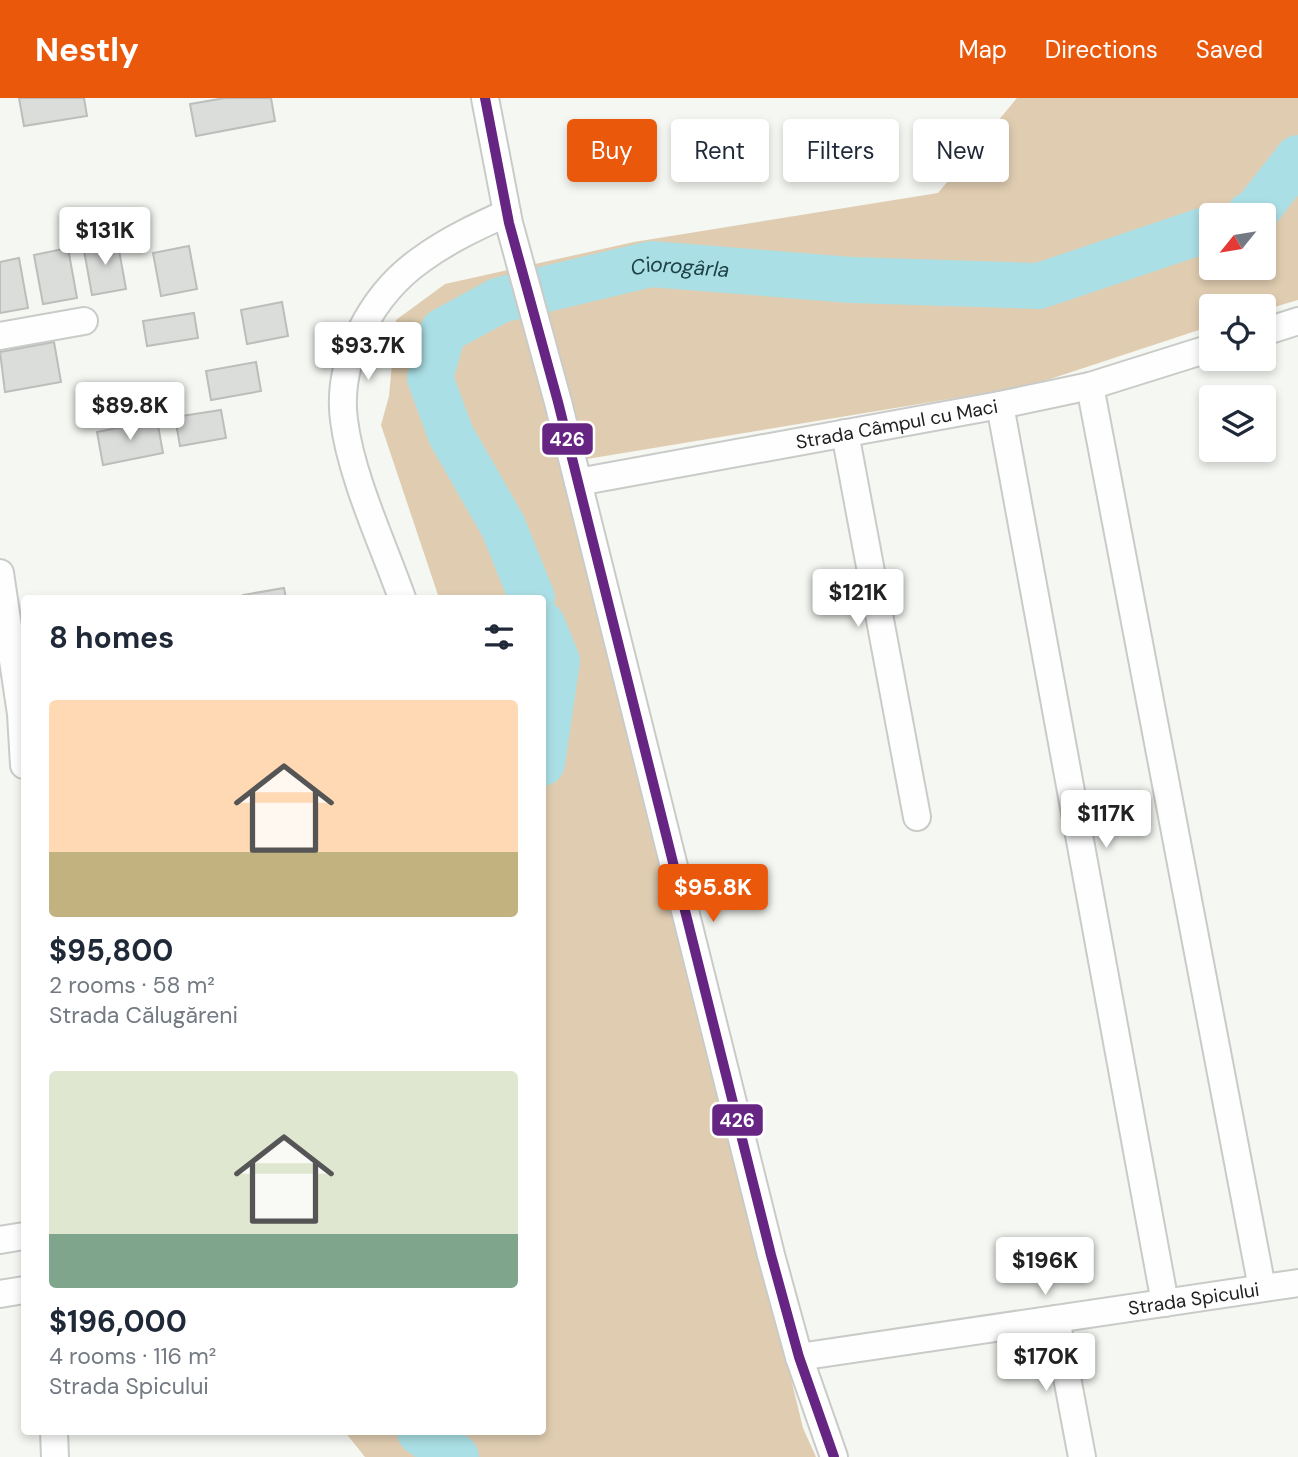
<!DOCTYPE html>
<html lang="en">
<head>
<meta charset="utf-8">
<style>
	body { margin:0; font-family:"DM Sans",sans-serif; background:#f2f2f3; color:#1f2937; height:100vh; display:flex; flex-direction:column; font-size:26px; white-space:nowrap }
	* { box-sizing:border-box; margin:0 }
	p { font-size:23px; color:#747a83 }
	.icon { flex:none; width:38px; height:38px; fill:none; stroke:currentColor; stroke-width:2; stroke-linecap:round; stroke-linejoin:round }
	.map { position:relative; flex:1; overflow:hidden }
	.details { position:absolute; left:21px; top:497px; width:525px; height:840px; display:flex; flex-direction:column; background:#fff; border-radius:7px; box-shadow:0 4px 10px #0003 }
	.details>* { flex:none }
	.hud { position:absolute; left:567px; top:21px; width:625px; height:63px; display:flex; gap:14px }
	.needle { width:46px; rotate:240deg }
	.controls { position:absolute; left:1199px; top:105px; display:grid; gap:14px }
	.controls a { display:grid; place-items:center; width:77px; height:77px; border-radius:7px; background:#fff; box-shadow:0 4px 10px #0003; font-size:35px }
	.price { position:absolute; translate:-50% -60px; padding:0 16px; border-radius:7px; background:#fff; color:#222; font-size:23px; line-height:46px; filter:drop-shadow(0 2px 4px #0008) }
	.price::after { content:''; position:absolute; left:50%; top:42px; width:21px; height:16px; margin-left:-10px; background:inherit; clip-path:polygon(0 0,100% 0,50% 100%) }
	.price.selected { background:#ea580c; color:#fff }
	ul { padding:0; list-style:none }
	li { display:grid; align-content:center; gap:14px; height:371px; padding:0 28px }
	li span { display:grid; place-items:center; height:217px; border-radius:7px; color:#555 }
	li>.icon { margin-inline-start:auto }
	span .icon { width:126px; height:126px; fill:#fffc; stroke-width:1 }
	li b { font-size:30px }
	h2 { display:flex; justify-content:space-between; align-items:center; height:84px; padding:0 28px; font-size:30px }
	.chip { padding:0 24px; border-radius:7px; background:#fff; box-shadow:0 4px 10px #0003; font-size:24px; line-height:63px }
	.chip.selected { background:#ea580c; color:#fff }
	header { display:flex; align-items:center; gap:42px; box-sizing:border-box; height:98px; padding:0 35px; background:#ea580c; color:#fff }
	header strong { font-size:33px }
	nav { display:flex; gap:38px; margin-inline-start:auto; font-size:24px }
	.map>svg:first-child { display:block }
	.forest { fill:#e0cdb1; fill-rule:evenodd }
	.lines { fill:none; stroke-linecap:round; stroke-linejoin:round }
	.river { stroke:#aadfe5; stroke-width:46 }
	.building { fill:#dbdddb; stroke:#bcbebc; stroke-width:2 }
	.minor-casing { stroke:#c9cbc8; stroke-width:30 }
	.minor { stroke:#fdfefd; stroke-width:26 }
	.bus-1-casing { stroke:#fff; stroke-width:16 }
	.bus-1 { stroke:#662483; stroke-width:10 }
	.labels { text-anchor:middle; stroke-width:6; stroke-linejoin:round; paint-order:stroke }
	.street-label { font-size:19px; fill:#202220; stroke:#fff }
	.water-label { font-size:21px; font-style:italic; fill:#1e4247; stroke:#fff }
	.line-badge { stroke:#fff; stroke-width:2.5 }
	.badge-label { font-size:19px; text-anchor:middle; font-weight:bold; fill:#fff }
</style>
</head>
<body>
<header>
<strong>Nestly</strong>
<nav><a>Map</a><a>Directions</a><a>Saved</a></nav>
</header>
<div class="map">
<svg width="1298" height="1359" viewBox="0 0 1298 1359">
	<rect width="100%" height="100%" fill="#f4f7f2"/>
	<path class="forest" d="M1017 0H1298V202L1264 212V208H1211V228L1029 288 563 365 693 877 803 1330 816 1359H365L345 1334H542V500H439L381 327 389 298 396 222 445 186 634 144 938 95ZM1211 117H1264V170H1211Z"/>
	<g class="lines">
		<g class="river">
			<path d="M1249 117 1254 116 1298 60"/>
			<path id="s1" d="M532 500 503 428 451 337 430 280 443 233 500 202 651 166 851 182 1039 188 1211 130"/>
			<path d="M542 526 557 563 542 665"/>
			<path d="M420 1334 456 1359"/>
		</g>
	</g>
	<path class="building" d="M19 0H84L87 18 24 28Z
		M225 0H271L275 23 196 38 190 6Z
		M117 141 126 191 92 197 83 147Z
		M189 148 197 191 161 198 153 155Z
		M68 150 77 200 43 206 34 157Z
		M19 160 28 210 0 215V164Z
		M282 204 288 238 247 246 241 212Z
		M194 215 198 240 147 248 143 223Z
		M54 244 61 284 5 294 0 254Z
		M256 264 261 293 211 302 206 273Z
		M221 312 226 340 180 348 175 319Z
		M157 322 163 355 103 367 97 334Z
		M284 490 286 500H243V497Z"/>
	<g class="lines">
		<g class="minor-casing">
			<g id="minor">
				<path d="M485 0 509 125 558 304 771 1157 799 1259 834 1359"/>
				<path d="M1264 234 1298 223"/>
				<path d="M0 238 84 223"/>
				<path d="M1090 288 1262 1190"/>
				<path d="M1000 307 1165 1205"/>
				<path d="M845 335 917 719"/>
				<path id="s2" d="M578 384 1000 307 1090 288 1211 250"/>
				<path d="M0 475 21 616 24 667"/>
				<path d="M402 500C383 446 351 379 344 322 336 261 373 195 422 161 448 142 478 128 507 115"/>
				<path d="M0 1142 24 1138"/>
				<path d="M0 1196 24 1192"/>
				<path d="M1056 1221 1082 1359"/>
				<path id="s3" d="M799 1259 1298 1185"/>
				<path d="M54 1334 55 1359"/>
			</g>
		</g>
		<use href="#minor" class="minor"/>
		<g class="bus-1-casing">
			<path id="bus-1" d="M485 0 509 125 558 304 771 1157 799 1259 834 1359"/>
		</g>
		<use href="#bus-1" class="bus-1"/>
	</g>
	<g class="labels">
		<g class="street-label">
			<text dy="7" stroke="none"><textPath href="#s2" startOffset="324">Strada Câmpul cu Maci</textPath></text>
			<text dy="7" stroke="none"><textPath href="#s3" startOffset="399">Strada Spicului</textPath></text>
		</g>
		<g class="water-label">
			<text dy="7" stroke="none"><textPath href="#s1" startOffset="541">Ciorogârla</textPath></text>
		</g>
	</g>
	<g class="line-badge">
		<rect x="541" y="324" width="53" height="34" rx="7" fill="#662483"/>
		<rect x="711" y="1005" width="53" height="34" rx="7" fill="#662483"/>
	</g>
	<g class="badge-label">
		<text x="567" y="348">426</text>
		<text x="737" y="1029">426</text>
	</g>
</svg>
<div class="controls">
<a><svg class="needle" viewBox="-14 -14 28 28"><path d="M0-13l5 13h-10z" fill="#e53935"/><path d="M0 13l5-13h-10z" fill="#747a83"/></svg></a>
<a><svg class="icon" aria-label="locate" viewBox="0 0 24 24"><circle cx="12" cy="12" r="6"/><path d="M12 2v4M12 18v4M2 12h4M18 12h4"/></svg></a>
<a><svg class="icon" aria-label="layers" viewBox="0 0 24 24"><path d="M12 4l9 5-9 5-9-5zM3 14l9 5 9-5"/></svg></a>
</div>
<b class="price" style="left:105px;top:169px">$131K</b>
<b class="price" style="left:368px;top:284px">$93.7K</b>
<b class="price" style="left:130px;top:344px">$89.8K</b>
<b class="price" style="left:858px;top:531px">$121K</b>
<b class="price" style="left:1106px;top:752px">$117K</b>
<b class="price selected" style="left:713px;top:826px">$95.8K</b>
<b class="price" style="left:1045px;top:1199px">$196K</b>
<b class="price" style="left:1046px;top:1295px">$170K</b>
<div class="hud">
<a class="chip selected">Buy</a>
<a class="chip">Rent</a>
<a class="chip">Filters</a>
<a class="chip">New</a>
</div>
<section class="details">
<h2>8 homes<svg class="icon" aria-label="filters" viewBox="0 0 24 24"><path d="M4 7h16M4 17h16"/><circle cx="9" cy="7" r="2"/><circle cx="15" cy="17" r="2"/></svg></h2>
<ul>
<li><span style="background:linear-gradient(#ffd9b3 70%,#c2b280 0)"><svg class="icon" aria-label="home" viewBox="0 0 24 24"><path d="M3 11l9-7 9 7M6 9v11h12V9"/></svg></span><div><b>$95,800</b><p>2 rooms · 58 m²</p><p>Strada Călugăreni</p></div></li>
<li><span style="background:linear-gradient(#dfe7d0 75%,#7fa58c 0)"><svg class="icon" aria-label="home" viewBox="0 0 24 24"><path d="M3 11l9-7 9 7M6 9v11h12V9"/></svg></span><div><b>$196,000</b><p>4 rooms · 116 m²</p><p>Strada Spicului</p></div></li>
</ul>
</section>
</div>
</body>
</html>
